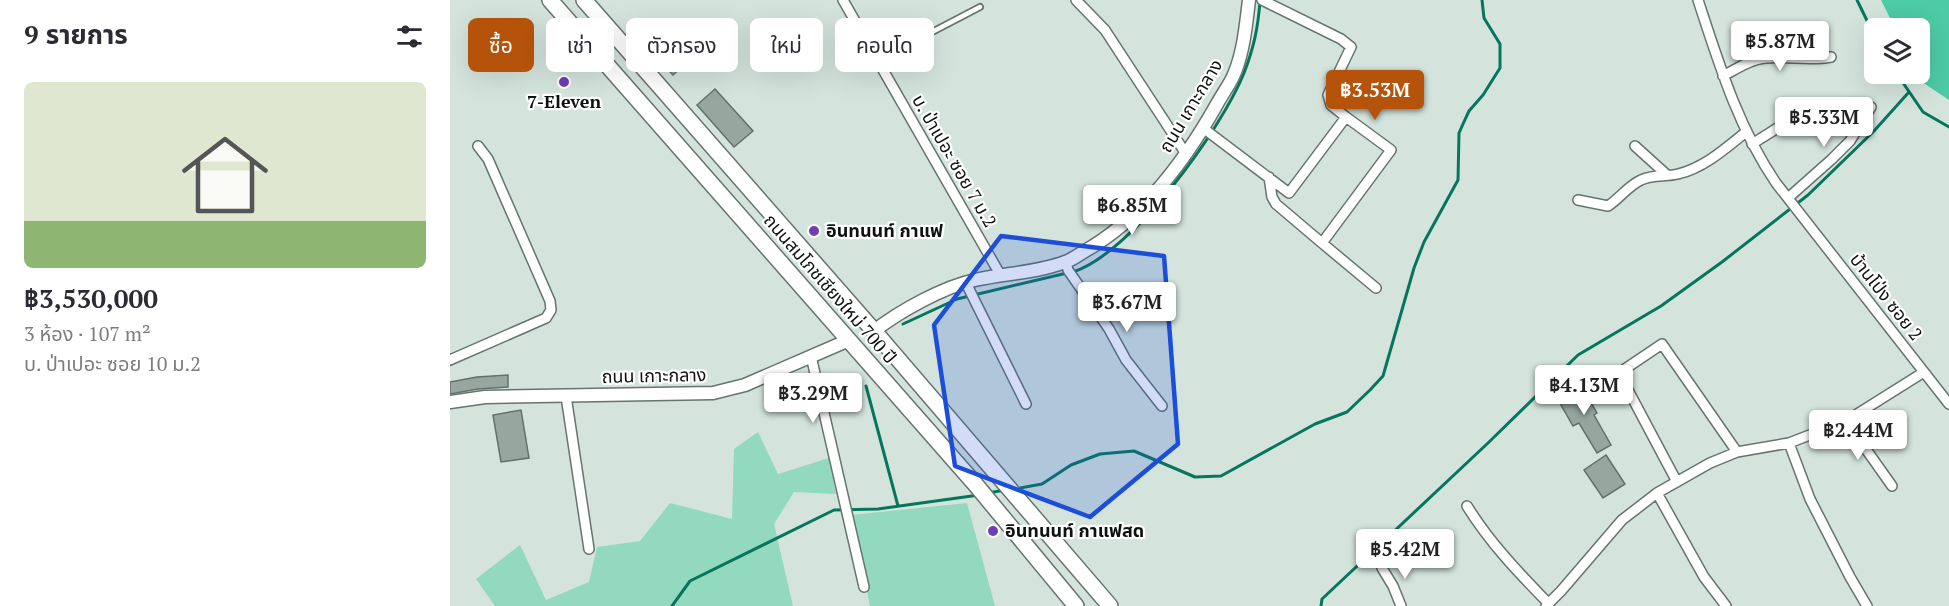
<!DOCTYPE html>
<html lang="th">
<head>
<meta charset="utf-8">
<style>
	body { margin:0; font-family:"PT Serif","Noto Sans Thai",serif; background:#f7f7f7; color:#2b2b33; height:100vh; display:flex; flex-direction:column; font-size:22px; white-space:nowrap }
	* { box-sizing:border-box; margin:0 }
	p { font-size:20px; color:#7c7c81 }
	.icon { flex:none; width:33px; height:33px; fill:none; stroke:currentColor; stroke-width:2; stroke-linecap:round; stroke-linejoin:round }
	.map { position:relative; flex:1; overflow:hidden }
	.panel { display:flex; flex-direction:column; background:#fff; width:450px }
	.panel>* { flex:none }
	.hud { position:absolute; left:18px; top:18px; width:570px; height:54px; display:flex; gap:12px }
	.buttons { position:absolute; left:1414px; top:18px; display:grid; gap:12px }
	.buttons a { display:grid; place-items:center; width:66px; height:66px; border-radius:9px; background:#fff; box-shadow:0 6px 24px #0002; font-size:30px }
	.price { position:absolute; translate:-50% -51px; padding:0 14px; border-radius:6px; background:#fff; color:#222; font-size:20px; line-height:39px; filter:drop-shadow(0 2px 3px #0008) }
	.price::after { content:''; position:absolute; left:50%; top:36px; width:18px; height:14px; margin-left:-9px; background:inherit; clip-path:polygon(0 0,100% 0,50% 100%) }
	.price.current { background:#b45309; color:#fff }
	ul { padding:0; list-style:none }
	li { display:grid; align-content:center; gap:12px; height:318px; padding:0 24px }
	li span { display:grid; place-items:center; height:186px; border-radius:9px; color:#555 }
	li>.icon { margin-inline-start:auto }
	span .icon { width:108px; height:108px; fill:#fffc; stroke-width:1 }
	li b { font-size:26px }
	h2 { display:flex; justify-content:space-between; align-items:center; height:72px; padding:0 24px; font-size:26px }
	.chip { padding:0 21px; border-radius:9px; background:#fff; box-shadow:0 6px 24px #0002; font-size:21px; line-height:54px }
	.chip.current { background:#b45309; color:#fff }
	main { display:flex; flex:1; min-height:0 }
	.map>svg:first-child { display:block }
	.green { fill:#92d9bf }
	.forest { fill:#4dcba4 }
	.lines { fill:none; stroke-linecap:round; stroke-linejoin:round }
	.stream { stroke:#05765c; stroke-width:3 }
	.building { fill:#97a7a0; stroke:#62716b; stroke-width:1.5 }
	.service-casing { stroke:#65746e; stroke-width:8 }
	.minor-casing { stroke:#65746e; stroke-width:12 }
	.tertiary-casing { stroke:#65746e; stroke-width:15 }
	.primary-casing { stroke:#65746e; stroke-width:18 }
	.service { stroke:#fff; stroke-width:4.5 }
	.minor { stroke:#fff; stroke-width:9 }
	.tertiary { stroke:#fff; stroke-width:12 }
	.primary { stroke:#fff; stroke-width:15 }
	.marked { fill:#1d4ed8; fill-opacity:0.2; stroke:#1d4ed8; stroke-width:4.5; stroke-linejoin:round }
	.poi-dot { fill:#6f3db4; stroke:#fff; stroke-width:2 }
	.labels { text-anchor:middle; stroke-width:4.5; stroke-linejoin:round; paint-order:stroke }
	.poi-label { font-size:18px; font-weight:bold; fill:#0c1210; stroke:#fff; text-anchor:start }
	.street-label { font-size:18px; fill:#0c1210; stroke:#fff }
</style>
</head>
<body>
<main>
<section class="panel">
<h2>9 รายการ<svg class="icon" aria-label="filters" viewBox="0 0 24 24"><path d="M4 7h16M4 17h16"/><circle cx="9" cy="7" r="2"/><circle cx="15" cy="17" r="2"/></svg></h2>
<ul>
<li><span style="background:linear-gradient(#dfe7d0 75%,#8fb573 0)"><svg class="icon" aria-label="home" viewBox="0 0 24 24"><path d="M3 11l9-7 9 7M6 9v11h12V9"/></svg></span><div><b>฿3,530,000</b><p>3 ห้อง · 107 m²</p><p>บ. ป่าเปอะ ซอย 10 ม.2</p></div></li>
</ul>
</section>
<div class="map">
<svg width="1499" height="606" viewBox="0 0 1499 606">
	<rect width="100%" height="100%" fill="#d4e4dd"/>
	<path class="green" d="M308 432 328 474 379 458 386 494 344 492 324 524 343 606H45L26 579 70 545 96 600 139 582 147 547 190 541 220 503 282 519 284 449Z
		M517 503 545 606H420L401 515Z"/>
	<path class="forest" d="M1431 0H1499V100L1472 82 1468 74H1470V28H1445Z"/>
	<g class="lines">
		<path class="stream" d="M1407 0 1425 37
			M1447 74 1473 112 1499 127
			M623 272C682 253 771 130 794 73 804 47 808 28 810 1
			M453 324 507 299 617 273
			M416 386 448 506
			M565 489 592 484 621 465 650 454 684 451 745 477 771 476 865 424 897 412 920 390 933 376 964 268 974 242 1008 180 1009 133 1013 124 1019 111 1033 95 1050 68V44L1034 18 1032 0
			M538 493 555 490
			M222 606 240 581 384 510 428 509 529 495
			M871 606 872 599 1038 443 1128 355 1211 306 1272 262 1358 195 1424 131 1459 92"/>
	</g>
	<path class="building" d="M204 31 235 64 223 75 192 42Z
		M265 89 303 131 284 147 247 105Z
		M58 375V387L28 389 0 394V382L27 377Z
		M1130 384 1147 413 1144 415 1161 445 1147 453 1129 423 1123 426 1107 398Z
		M71 410 79 458 51 462 43 415Z
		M1156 455 1175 484 1153 498 1134 470Z"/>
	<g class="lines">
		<g class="service-casing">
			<path id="service" d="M427 58 484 31 530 7"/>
		</g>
		<g class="minor-casing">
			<path id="minor" d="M393 0 551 276
				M626 0 655 30 736 154
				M812 0 891 39 901 47 878 95 881 105 896 117
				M1248 0C1269 64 1288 127 1326 183L1499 404
				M1273 76C1286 69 1301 59 1316 58 1338 56 1359 61 1381 57
				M753 128 839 193 896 117 941 150 872 243 926 288
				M1302 144 1345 117
				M1185 146 1217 175
				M819 177 822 197 826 204 872 243
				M1338 198 1382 159 1400 141 1421 107
				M1128 200 1158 206C1170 198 1178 186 1191 180 1203 174 1216 177 1228 174 1254 168 1276 148 1296 132
				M616 262 618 270 659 329 676 360 712 406
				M516 283 576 404
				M361 356 414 587
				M0 360 96 318 101 310 100 301 38 159 28 146
				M116 396 139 549
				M1396 421 1442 486
				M1339 443 1360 499 1400 577 1417 606
				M1227 482 1169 373 1212 344 1287 452
				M1207 493 1254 577 1276 606
				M1017 506C1040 543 1068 572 1098 603
				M932 568 943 586 951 606
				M1096 606 1111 591 1172 520 1207 493 1260 463 1287 452 1339 443 1396 421 1474 372"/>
		</g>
		<g class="tertiary-casing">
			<path id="tertiary" d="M424 331C450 311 493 287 525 280 555 273 586 273 615 262 622 260 628 255 635 251 693 218 735 161 767 104 773 93 781 83 785 72 794 49 796 24 799 0
				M0 402 35 397 263 393 295 385 399 340"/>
		</g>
		<g class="primary-casing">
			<path id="primary" d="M100 0 526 485 626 606
				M134 0 424 331 660 606"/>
		</g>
		<use href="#service" class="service"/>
		<use href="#minor" class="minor"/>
		<use href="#tertiary" class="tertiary"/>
		<use href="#primary" class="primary"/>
	</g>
	<path class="marked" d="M551 236 714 256 728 444 640 517 505 466 484 325Z"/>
	<g class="poi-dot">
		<circle cx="114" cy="82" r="6"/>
		<circle cx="364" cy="231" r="6"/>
		<circle cx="543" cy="531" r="6"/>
	</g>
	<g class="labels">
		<g class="poi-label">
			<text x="114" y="108" text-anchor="middle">7-Eleven</text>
			<text x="376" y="237">อินทนนท์ กาแฟ</text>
			<text x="555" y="537">อินทนนท์ กาแฟสด</text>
		</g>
		<g class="street-label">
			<text transform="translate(741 106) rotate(-59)" y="6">ถนน เกาะกลาง</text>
			<text transform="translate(504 161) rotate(60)" y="6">บ. ป่าเปอะ ซอย 7 ม.2</text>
			<text transform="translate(380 289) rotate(49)" y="6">ถนนสมโภชเชียงใหม่ 700 ปี</text>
			<text transform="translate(1436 297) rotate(52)" y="6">บ้านโป่ง ซอย 2</text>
			<text transform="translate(204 376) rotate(-1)" y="6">ถนน เกาะกลาง</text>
		</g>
	</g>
</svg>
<div class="buttons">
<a><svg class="icon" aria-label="layers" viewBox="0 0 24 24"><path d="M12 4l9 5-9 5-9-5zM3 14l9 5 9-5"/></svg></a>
</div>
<b class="price" style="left:1330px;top:72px">฿5.87M</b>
<b class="price current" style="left:925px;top:121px">฿3.53M</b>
<b class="price" style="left:1374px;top:148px">฿5.33M</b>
<b class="price" style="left:682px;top:236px">฿6.85M</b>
<b class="price" style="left:677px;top:333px">฿3.67M</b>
<b class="price" style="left:1134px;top:416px">฿4.13M</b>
<b class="price" style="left:363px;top:424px">฿3.29M</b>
<b class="price" style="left:1408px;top:461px">฿2.44M</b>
<b class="price" style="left:955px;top:580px">฿5.42M</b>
<div class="hud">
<a class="chip current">ซื้อ</a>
<a class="chip">เช่า</a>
<a class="chip">ตัวกรอง</a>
<a class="chip">ใหม่</a>
<a class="chip">คอนโด</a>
</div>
</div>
</main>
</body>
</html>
